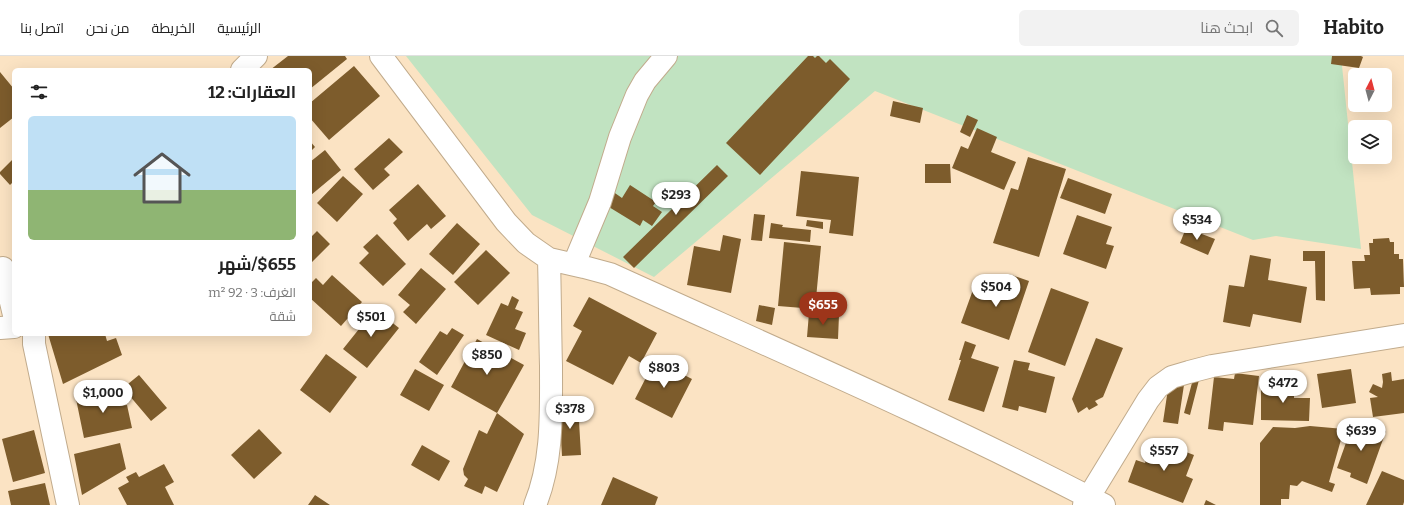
<!DOCTYPE html>
<html lang="ar">
<head>
<meta charset="utf-8">
<style>
	body { margin:0; font-family:Bitter,Cairo,serif; background:#f2f2f2; color:#222; direction:rtl; height:100vh; display:flex; flex-direction:column; font-size:15px; white-space:nowrap }
	* { box-sizing:border-box; margin:0 }
	p { font-size:13px; color:#767676 }
	.icon { flex:none; width:22px; height:22px; fill:none; stroke:currentColor; stroke-width:2; stroke-linecap:round; stroke-linejoin:round }
	.map { position:relative; flex:1; overflow:hidden; direction:ltr }
	.panel { position:absolute; left:12px; top:12px; width:300px; height:268px; display:flex; flex-direction:column; background:#fff; border-radius:6px; box-shadow:0 4px 16px #0002; direction:rtl }
	.panel>* { flex:none }
	.needle { width:26px; rotate:6deg }
	.fabs { position:absolute; left:1348px; top:12px; display:grid; gap:8px }
	.fabs a { display:grid; place-items:center; width:44px; height:44px; border-radius:6px; background:#fff; box-shadow:0 4px 16px #0002; font-size:20px }
	.price { position:absolute; translate:-50% -34px; padding:0 9px; border-radius:14px; background:#fff; color:#222; font-size:13px; line-height:26px; filter:drop-shadow(0 1px 2px #0008) }
	.price::after { content:''; position:absolute; left:50%; top:24px; width:12px; height:9px; margin-left:-6px; background:inherit; clip-path:polygon(0 0,100% 0,50% 100%) }
	.price.active { background:#9d351a; color:#fff }
	ul { padding:0; list-style:none }
	li { display:grid; align-content:center; gap:8px; height:212px; padding:0 16px }
	li+li { border-top:1px solid #e0e0e0 }
	li span { display:grid; place-items:center; height:124px; border-radius:6px; color:#555 }
	li>.icon { margin-inline-start:auto }
	span .icon { width:72px; height:72px; fill:#fffc; stroke-width:1 }
	li b { font-size:17px }
	h2 { display:flex; justify-content:space-between; align-items:center; height:48px; padding:0 16px; font-size:17px }
	header { display:flex; align-items:center; gap:24px; box-sizing:border-box; height:56px; padding:0 20px; background:#fff; border-bottom:1px solid #e0e0e0 }
	header strong { font-size:19px }
	nav { display:flex; gap:22px; margin-inline-start:auto; font-size:14px }
	.search { width:280px; height:36px; background:#f2f2f2; display:flex; align-items:center; gap:10px; box-sizing:border-box; padding:0 14px; border-radius:6px; color:#767676; font-size:15px }
	.map>svg:first-child { display:block }
	.green { fill:#c1e3c1 }
	.building { fill:#7d5c2c }
	.lines { fill:none; stroke-linecap:round; stroke-linejoin:round }
	.minor-casing { stroke:#c1ab8c; stroke-width:24 }
	.tertiary-casing { stroke:#c1ab8c; stroke-width:24 }
	.minor { stroke:#fff; stroke-width:22 }
	.tertiary { stroke:#fff; stroke-width:22 }
</style>
</head>
<body>
<header>
<strong>Habito</strong>
<div class="search"><svg class="icon" aria-label="search" viewBox="0 0 24 24"><circle cx="10" cy="10" r="6"/><path d="M15 15l6 6"/></svg>ابحث هنا</div>
<nav><a>الرئيسية</a><a>الخريطة</a><a>من نحن</a><a>اتصل بنا</a></nav>
</header>
<div class="map">
<svg width="1404" height="449" viewBox="0 0 1404 449">
	<rect width="100%" height="100%" fill="#fbe3c3"/>
	<path class="green" d="M406 0H1341L1361 193 1276 180 1253 184 875 35 654 221 532 159Z"/>
	<path class="building" d="M288 0H345L347 3 310 33V14H270Z
		M808 0H813L815 2 817 0H819L826 7 830 3 850 23 760 119 726 87Z
		M1332 0H1361L1363 1 1359 12 1331 8Z
		M354 10 380 40 329 84 310 62V47Z
		M0 16 14 33V61L0 72Z
		M893 45 923 52 920 67 890 60Z
		M967 59 978 64 970 81 960 76Z
		M977 72 997 81 991 96 1016 106 1004 134 952 112 961 90 968 93Z
		M389 82 403 96 384 113 390 119 373 134 354 113Z
		M310 85 315 91 310 96Z
		M325 94 341 114 311 139 310 106Z
		M1028 101 1066 113 1039 201 993 187 1011 132 1018 134Z
		M14 102V125L10 129 0 118V116Z
		M925 108H950L951 127H925Z
		M717 109 728 120 634 212 623 201Z
		M801 115 859 121 853 180 829 177 831 164 796 160Z
		M343 120 363 138 337 166 317 147Z
		M1068 122 1112 138 1105 158 1060 142Z
		M418 128 446 160 431 173 427 168 408 185 393 167 397 163 389 154Z
		M630 129 656 146 653 150 662 156 652 170 643 164 640 170 604 148 612 135 622 142Z
		M754 158 765 159 762 185 751 184Z
		M1077 159 1112 171 1106 188 1114 190 1106 213 1063 198Z
		M807 164 823 166V173L806 170Z
		M457 167 480 188 453 219 429 198Z
		M771 167 783 169 782 171 811 174 810 186 769 182Z
		M1186 172 1215 183 1208 199 1180 187Z
		M317 175 330 188 310 208V182Z
		M377 178 406 208 383 230 359 207 369 197 363 191Z
		M723 179 741 183 731 237 687 229 694 190 720 195Z
		M1389 182 1390 186H1394V198H1399V203H1403L1404 231H1400V238L1371 239 1370 232 1354 233 1352 205H1365L1364 199H1370L1369 187H1373V183Z
		M784 186 821 190 815 253 778 250Z
		M486 194 510 217 478 249 454 226Z
		M1303 195H1325V245L1316 244 1315 205H1303Z
		M1250 199 1271 203 1268 224 1307 231 1301 267 1253 258 1250 271 1223 266 1229 229 1244 231Z
		M421 212 446 233 416 268 403 256 410 249 398 239Z
		M1009 218 1029 225 1009 284 961 267 974 231 1001 240Z
		M332 219 362 246 341 270 310 242V228L316 222 323 229Z
		M1051 232 1089 246 1065 310 1028 296Z
		M512 240 519 244 515 253 523 256 515 273 526 277 519 294 486 279 501 247 508 250Z
		M589 241 657 277 641 307 629 300 613 329 566 305 582 275 573 270Z
		M759 249 775 252 772 269 756 265Z
		M375 253 399 272 367 312 343 293Z
		M809 257 839 259 838 283 807 281Z
		M452 272 464 279 437 319 419 306 440 275 447 279Z
		M48 278H105L107 285 116 282 122 299 63 328Z
		M1096 282 1123 292 1103 341 1095 345 1098 349 1089 354 1087 351 1078 357 1072 343Z
		M477 283 524 309 497 357 451 331Z
		M965 285 976 289 971 302 999 311 984 356 948 344 961 304H959Z
		M326 298 357 321 330 357 300 334Z
		M655 304 692 323 672 362 635 343Z
		M1014 304 1030 307 1028 314 1055 321 1046 357 1019 350 1018 355 1002 351Z
		M415 313 444 329 429 355 400 339Z
		M1351 313 1356 347 1322 352 1317 318Z
		M1391 316 1392 325 1404 323V357L1373 361 1370 342 1378 341 1369 336 1373 328 1382 332 1383 326 1382 318Z
		M1235 317 1259 320 1253 369 1224 366 1223 375 1208 373 1214 321 1234 323Z
		M139 319 167 352 151 365 123 332Z
		M1193 323 1199 324 1190 359 1184 357Z
		M1169 326 1184 329 1178 368 1163 366Z
		M1266 327H1294V342H1310L1309 365 1261 364V333H1266Z
		M116 334 119 350 127 349 132 372 84 382 76 343Z
		M578 348 581 399 562 400 559 349Z
		M497 357 524 378 497 436 485 430 482 438 464 430 468 423 464 419 463 413 479 374 487 378Z
		M1353 367 1369 374 1371 369 1386 375 1367 428 1350 421 1351 417 1337 412Z
		M1310 370 1344 373 1329 426 1335 428 1332 436 1302 425 1297 430 1290 429 1289 443H1281V449H1260V387L1273 371 1295 372Z
		M259 373 282 397 254 423 231 399Z
		M34 374 45 417 13 426 2 383Z
		M1154 384 1194 399 1186 420 1193 423 1183 447 1128 426 1136 404 1145 407Z
		M120 387 126 413 82 439 74 398Z
		M422 389 450 405 439 425 411 409Z
		M164 408 174 426 165 431 174 449H127L118 432 129 426 126 421 136 416 139 421Z
		M1382 415 1404 424V446L1403 449H1366Z
		M613 421 658 441 655 449H601Z
		M45 427 50 449H11L8 435Z
		M315 439 330 449H308Z
		M1206 444 1216 449H1204Z"/>
	<g class="lines">
		<g class="minor-casing">
			<path id="minor" d="M381 0 506 166 526 187 549 203 584 211 610 218C775 293 943 365 1104 449
				M242 14 256 0
				M574 208 600 146 620 81 637 39 645 25 666 0
				M0 272 14 271
				M535 449C553 405 551 357 551 310 550 275 550 239 549 203
				M1084 449 1148 344 1158 331 1172 321 1189 316 1212 310 1404 279"/>
		</g>
		<g class="tertiary-casing">
			<path id="tertiary" d="M3 212 14 259
				M34 278V288L68 449"/>
		</g>
		<use href="#minor" class="minor"/>
		<use href="#tertiary" class="tertiary"/>
	</g>
</svg>
<div class="fabs">
<a><svg class="needle" viewBox="-14 -14 28 28"><path d="M0-13l5 13h-10z" fill="#e53935"/><path d="M0 13l5-13h-10z" fill="#767676"/></svg></a>
<a><svg class="icon" aria-label="layers" viewBox="0 0 24 24"><path d="M12 4l9 5-9 5-9-5zM3 14l9 5 9-5"/></svg></a>
</div>
<b class="price" style="left:676px;top:160px">$293</b>
<b class="price" style="left:1197px;top:185px">$534</b>
<b class="price" style="left:996px;top:252px">$504</b>
<b class="price active" style="left:823px;top:270px">$655</b>
<b class="price" style="left:371px;top:282px">$501</b>
<b class="price" style="left:487px;top:320px">$850</b>
<b class="price" style="left:664px;top:333px">$803</b>
<b class="price" style="left:1283px;top:348px">$472</b>
<b class="price" style="left:103px;top:358px">$1,000</b>
<b class="price" style="left:570px;top:374px">$378</b>
<b class="price" style="left:1361px;top:396px">$639</b>
<b class="price" style="left:1164px;top:416px">$557</b>
<section class="panel">
<h2>العقارات: 12<svg class="icon" aria-label="filters" viewBox="0 0 24 24"><path d="M4 7h16M4 17h16"/><circle cx="9" cy="7" r="2"/><circle cx="15" cy="17" r="2"/></svg></h2>
<ul>
<li><span style="background:linear-gradient(#bfe0f5 60%,#8fb573 0)"><svg class="icon" aria-label="home" viewBox="0 0 24 24"><path d="M3 11l9-7 9 7M6 9v11h12V9"/></svg></span><div><b>$655/شهر</b><p>الغرف: 3 · 92 m²</p><p>شقة</p></div></li>
</ul>
</section>
</div>
</body>
</html>
